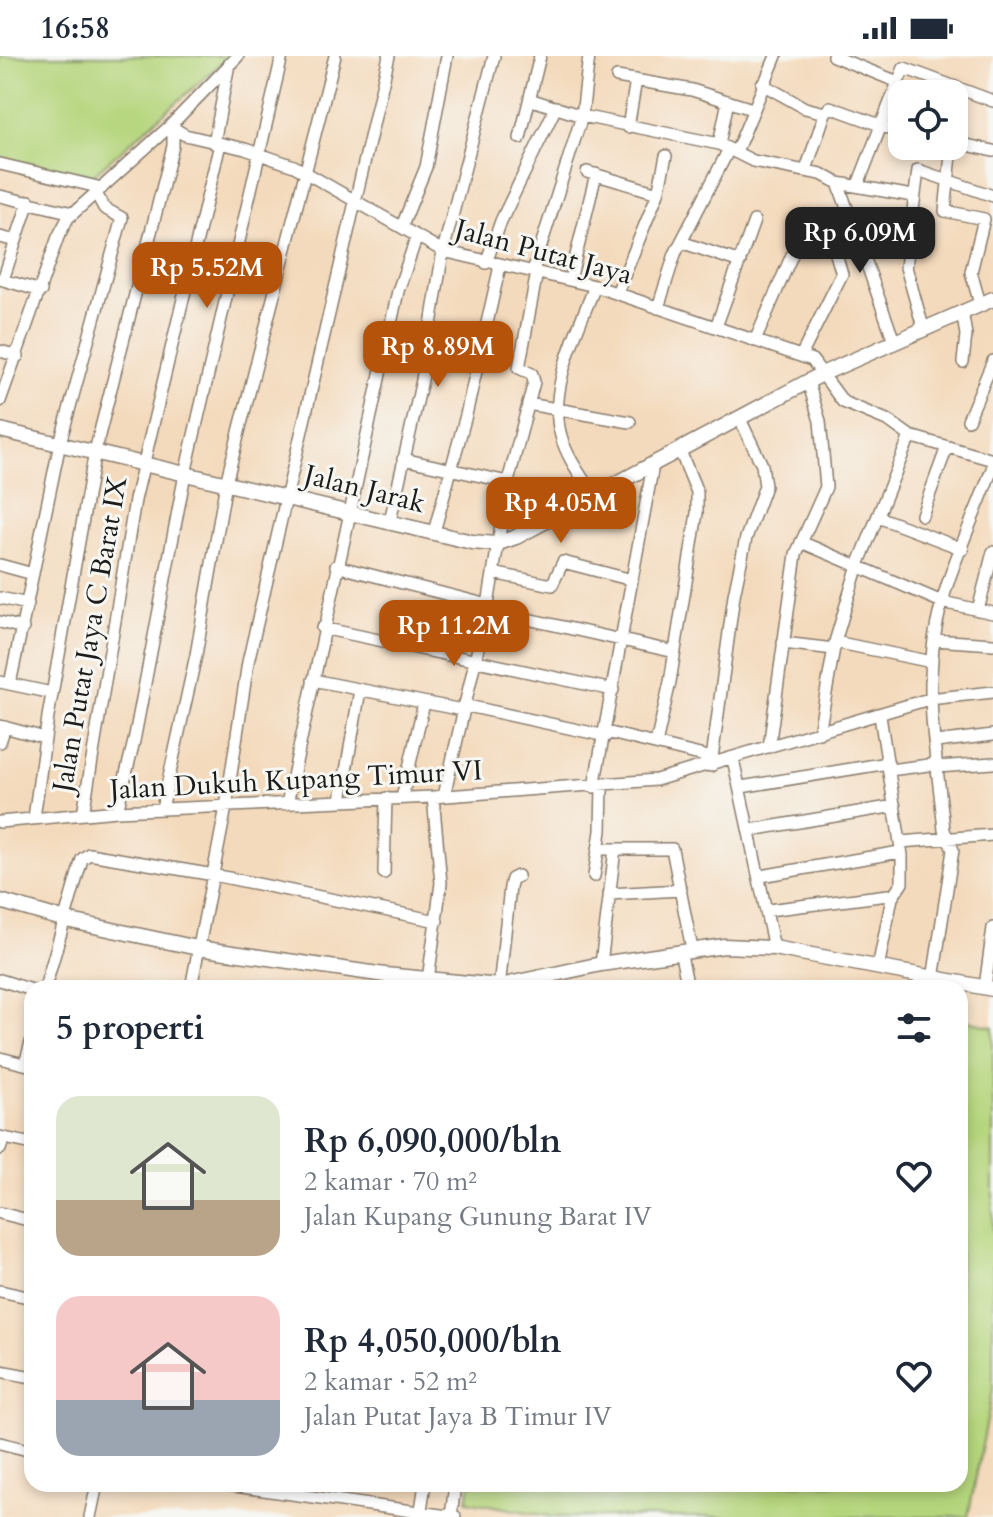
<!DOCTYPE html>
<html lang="id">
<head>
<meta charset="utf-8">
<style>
	body { margin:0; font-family:Cardo,serif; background:#f2f2f3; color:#1f2937; height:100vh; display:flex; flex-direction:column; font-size:30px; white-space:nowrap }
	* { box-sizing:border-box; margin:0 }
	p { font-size:26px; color:#747a83 }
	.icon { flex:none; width:44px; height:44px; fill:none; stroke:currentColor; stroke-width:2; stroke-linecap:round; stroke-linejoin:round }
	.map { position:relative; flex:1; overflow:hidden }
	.details { position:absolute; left:24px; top:924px; width:944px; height:512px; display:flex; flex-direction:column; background:#fff; border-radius:24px; box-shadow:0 4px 12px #0003 }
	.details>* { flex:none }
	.tools { position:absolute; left:888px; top:24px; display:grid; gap:16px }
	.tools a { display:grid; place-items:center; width:80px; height:80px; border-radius:16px; background:#fff; box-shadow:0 4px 12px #0003; font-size:40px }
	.price { position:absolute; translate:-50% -68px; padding:0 18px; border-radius:16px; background:#b45309; color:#fff; font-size:26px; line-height:52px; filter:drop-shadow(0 2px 4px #0008) }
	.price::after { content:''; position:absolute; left:50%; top:48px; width:24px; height:18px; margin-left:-12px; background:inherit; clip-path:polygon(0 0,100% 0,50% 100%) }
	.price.active { background:#222; color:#fff }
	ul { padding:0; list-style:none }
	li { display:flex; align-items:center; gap:24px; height:200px; padding:0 32px }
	li span { display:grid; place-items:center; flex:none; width:224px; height:160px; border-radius:24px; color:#555 }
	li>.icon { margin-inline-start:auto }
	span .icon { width:96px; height:96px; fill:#fffc; stroke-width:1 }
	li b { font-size:34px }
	h2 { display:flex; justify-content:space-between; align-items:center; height:96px; padding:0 32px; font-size:34px }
	.status { display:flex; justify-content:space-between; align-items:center; height:56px; padding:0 40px; background:#fff; direction:ltr }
	.status svg { height:22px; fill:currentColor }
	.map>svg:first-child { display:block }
	.green { fill:#b5d57c; stroke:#68784c; stroke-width:2 }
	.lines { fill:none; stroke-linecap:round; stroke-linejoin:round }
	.minor-casing { stroke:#887b6c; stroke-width:14 }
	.tertiary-casing { stroke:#887b6c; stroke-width:17 }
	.minor { stroke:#fff; stroke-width:11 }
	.tertiary { stroke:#fff; stroke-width:14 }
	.labels { text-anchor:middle; stroke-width:6; stroke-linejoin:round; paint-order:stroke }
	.street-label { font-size:28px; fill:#1c1c1c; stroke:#f6f6f2 }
</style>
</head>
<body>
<div class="status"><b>16:58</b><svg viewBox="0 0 49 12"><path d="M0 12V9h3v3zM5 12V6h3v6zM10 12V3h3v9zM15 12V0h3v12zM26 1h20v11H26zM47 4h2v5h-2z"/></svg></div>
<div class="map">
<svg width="993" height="1461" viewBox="0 0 993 1461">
	<rect width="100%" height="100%" fill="#f6f6f2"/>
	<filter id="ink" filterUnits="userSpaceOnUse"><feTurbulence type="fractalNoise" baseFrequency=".0125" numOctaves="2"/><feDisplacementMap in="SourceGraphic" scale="16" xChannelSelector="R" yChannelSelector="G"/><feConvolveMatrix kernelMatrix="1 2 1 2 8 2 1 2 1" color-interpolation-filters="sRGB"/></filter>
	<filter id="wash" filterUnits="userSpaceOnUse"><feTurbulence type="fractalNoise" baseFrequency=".006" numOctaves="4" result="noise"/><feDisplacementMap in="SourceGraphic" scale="32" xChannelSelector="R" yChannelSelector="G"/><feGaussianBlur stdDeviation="1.8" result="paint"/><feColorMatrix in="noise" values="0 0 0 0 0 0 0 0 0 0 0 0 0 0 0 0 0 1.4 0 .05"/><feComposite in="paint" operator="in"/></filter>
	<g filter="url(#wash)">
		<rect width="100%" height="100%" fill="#f4dabc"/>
		<path class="green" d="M0 0H230L93 119 0 102Z
			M960 963 993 971V1334L968 1461H554L467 1445 470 1428H960Z"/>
	</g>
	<g filter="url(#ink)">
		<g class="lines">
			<g class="minor-casing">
				<path id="minor" d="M833 0 898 26 904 12 993 45
					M617 21 692 34 752 53
					M762 28 805 52 825 57 830 51 902 77
					M532 44 582 60 719 88 753 105 821 118 838 127 894 285
					M170 70 185 79 245 93 294 110 443 195 595 230 812 304 843 346 889 365 910 380 993 404
					M628 71 636 24
					M520 82 540 0
					M954 86 993 95
					M214 87 229 8
					M719 88 728 45
					M952 90 945 155 984 163 971 216 980 248
					M736 96 776 0
					M0 108 102 132
					M806 114 825 57
					M587 116 658 137
					M859 126 898 26
					M838 127 913 140
					M0 140 73 157
					M402 170 426 111 447 0
					M0 181 16 185
					M681 186 740 206
					M486 207 501 165 556 51
					M533 215 582 60 589 0
					M0 223 41 235
					M3 224 29 145
					M570 224 596 118
					M617 237 658 137 666 100
					M658 252 675 198 729 93
					M962 255 966 279 963 306
					M716 271 754 165
					M923 271 906 211 918 114 993 140
					M755 285 807 164 827 168 842 218 801 300
					M0 295 18 300
					M0 345 58 181 68 162 170 70 238 0
					M528 348 630 366
					M968 364 993 305
					M403 403 508 426
					M594 440C582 421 567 402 561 380 547 333 578 274 595 230
					M922 459 947 391
					M878 461 963 493
					M390 465 422 324 443 195 494 0
					M434 476 466 359 500 210
					M801 486 942 546 993 557
					M0 509 33 518
					M336 510 488 549
					M493 517 552 529 563 506 632 524
					M0 542 28 548
					M487 554 675 596
					M978 554 993 496
					M0 566 23 572
					M322 572 613 634
					M934 584 993 588
					M835 586 932 606
					M783 587 834 593
					M313 624 462 654
					M0 626 52 637
					M10 628 60 387 122 162 104 152 96 137
					M463 649 606 680
					M0 670 45 682
					M606 676 712 702
					M819 677 835 586 857 512 910 380
					M0 686 5 671
					M936 686 993 679
					M656 688 670 626 697 457V436L680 395
					M769 691 796 498 826 431 820 365 808 326
					M733 703 774 892
					M711 710 734 539 746 482 765 430 762 409 740 363
					M937 711 993 707
					M889 714 937 708
					M594 731 653 409
					M741 731 888 707
					M444 740 488 549 508 426 534 326 532 318 519 312 537 216
					M402 742 424 647
					M341 744 360 634
					M287 748 398 235 417 180
					M162 753 196 599 226 427 335 0
					M117 755 134 685 185 418 282 0
					M83 758 135 444 220 88
					M34 762 48 661 95 395 173 90V72
					M0 766 117 755 433 741 656 724 929 643 993 636
					M751 774 895 750
					M900 786 993 779
					M599 793H672L692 893
					M384 817 386 742
					M594 820 601 775 602 730
					M761 820 900 796
					M609 838 681 834
					M768 854 888 839 892 842
					M680 895 688 932
					M601 908 615 793
					M878 912 892 842 902 827V799L880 660
					M933 923 953 794 944 774C938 711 925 647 934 584 942 525 973 466 993 410
					M0 924 32 934
					M428 924 441 827 433 741
					M985 931 993 872
					M45 932 82 803 89 798 214 819 437 865
					M191 932 226 751 248 606 389 0
					M499 932 510 831 512 823 518 820
					M0 1002 32 1010
					M25 1008 32 983
					M0 1081 32 1088
					M0 1093 4 1082
					M0 1157 32 1165
					M0 1235 32 1242
					M0 1315 32 1321
					M0 1387 32 1395
					M220 1428 455 1461
					M420 1460 425 1428
					M90 1461 97 1428
					M451 1461 455 1428"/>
			</g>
			<g class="tertiary-casing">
				<path id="tertiary" d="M0 374 472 486 496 488 516 481 824 317 993 243
					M0 845 66 864 198 892 385 919 500 930 601 908 724 890 774 892 993 933"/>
			</g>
			<use href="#minor" class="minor"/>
			<use href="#tertiary" class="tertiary"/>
		</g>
	</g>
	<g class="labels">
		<g class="street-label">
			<text transform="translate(544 195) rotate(15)" y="10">Jalan Putat Jaya</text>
			<text transform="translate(365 432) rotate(14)" y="10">Jalan Jarak</text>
			<text transform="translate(89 578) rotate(-80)" y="10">Jalan Putat Jaya C Barat IX</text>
			<text transform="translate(296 723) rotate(-3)" y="10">Jalan Dukuh Kupang Timur VI</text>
		</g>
	</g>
</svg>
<div class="tools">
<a><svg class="icon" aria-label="locate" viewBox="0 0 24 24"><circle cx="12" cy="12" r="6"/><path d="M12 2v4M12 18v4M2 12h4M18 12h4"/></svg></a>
</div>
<b class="price active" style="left:860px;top:219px">Rp 6.09M</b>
<b class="price" style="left:207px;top:254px">Rp 5.52M</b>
<b class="price" style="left:438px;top:333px">Rp 8.89M</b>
<b class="price" style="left:561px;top:489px">Rp 4.05M</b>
<b class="price" style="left:454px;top:612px">Rp 11.2M</b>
<section class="details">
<h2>5 properti<svg class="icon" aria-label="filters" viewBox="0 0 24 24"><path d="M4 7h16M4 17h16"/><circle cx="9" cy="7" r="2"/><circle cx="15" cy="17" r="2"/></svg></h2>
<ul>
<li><span style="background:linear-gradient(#dfe7d0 65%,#b9a48a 0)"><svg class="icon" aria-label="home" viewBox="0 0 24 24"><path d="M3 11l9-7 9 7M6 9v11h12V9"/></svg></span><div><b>Rp 6,090,000/bln</b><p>2 kamar · 70 m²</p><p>Jalan Kupang Gunung Barat IV</p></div><svg class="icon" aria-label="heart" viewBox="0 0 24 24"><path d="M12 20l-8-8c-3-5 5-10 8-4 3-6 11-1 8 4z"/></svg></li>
<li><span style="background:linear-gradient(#f6c9c9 65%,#9aa5b1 0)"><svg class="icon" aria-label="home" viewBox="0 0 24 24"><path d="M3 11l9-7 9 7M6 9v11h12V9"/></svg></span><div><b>Rp 4,050,000/bln</b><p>2 kamar · 52 m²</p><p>Jalan Putat Jaya B Timur IV</p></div><svg class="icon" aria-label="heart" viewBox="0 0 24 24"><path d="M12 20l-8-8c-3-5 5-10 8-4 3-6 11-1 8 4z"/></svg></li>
</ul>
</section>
</div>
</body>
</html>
